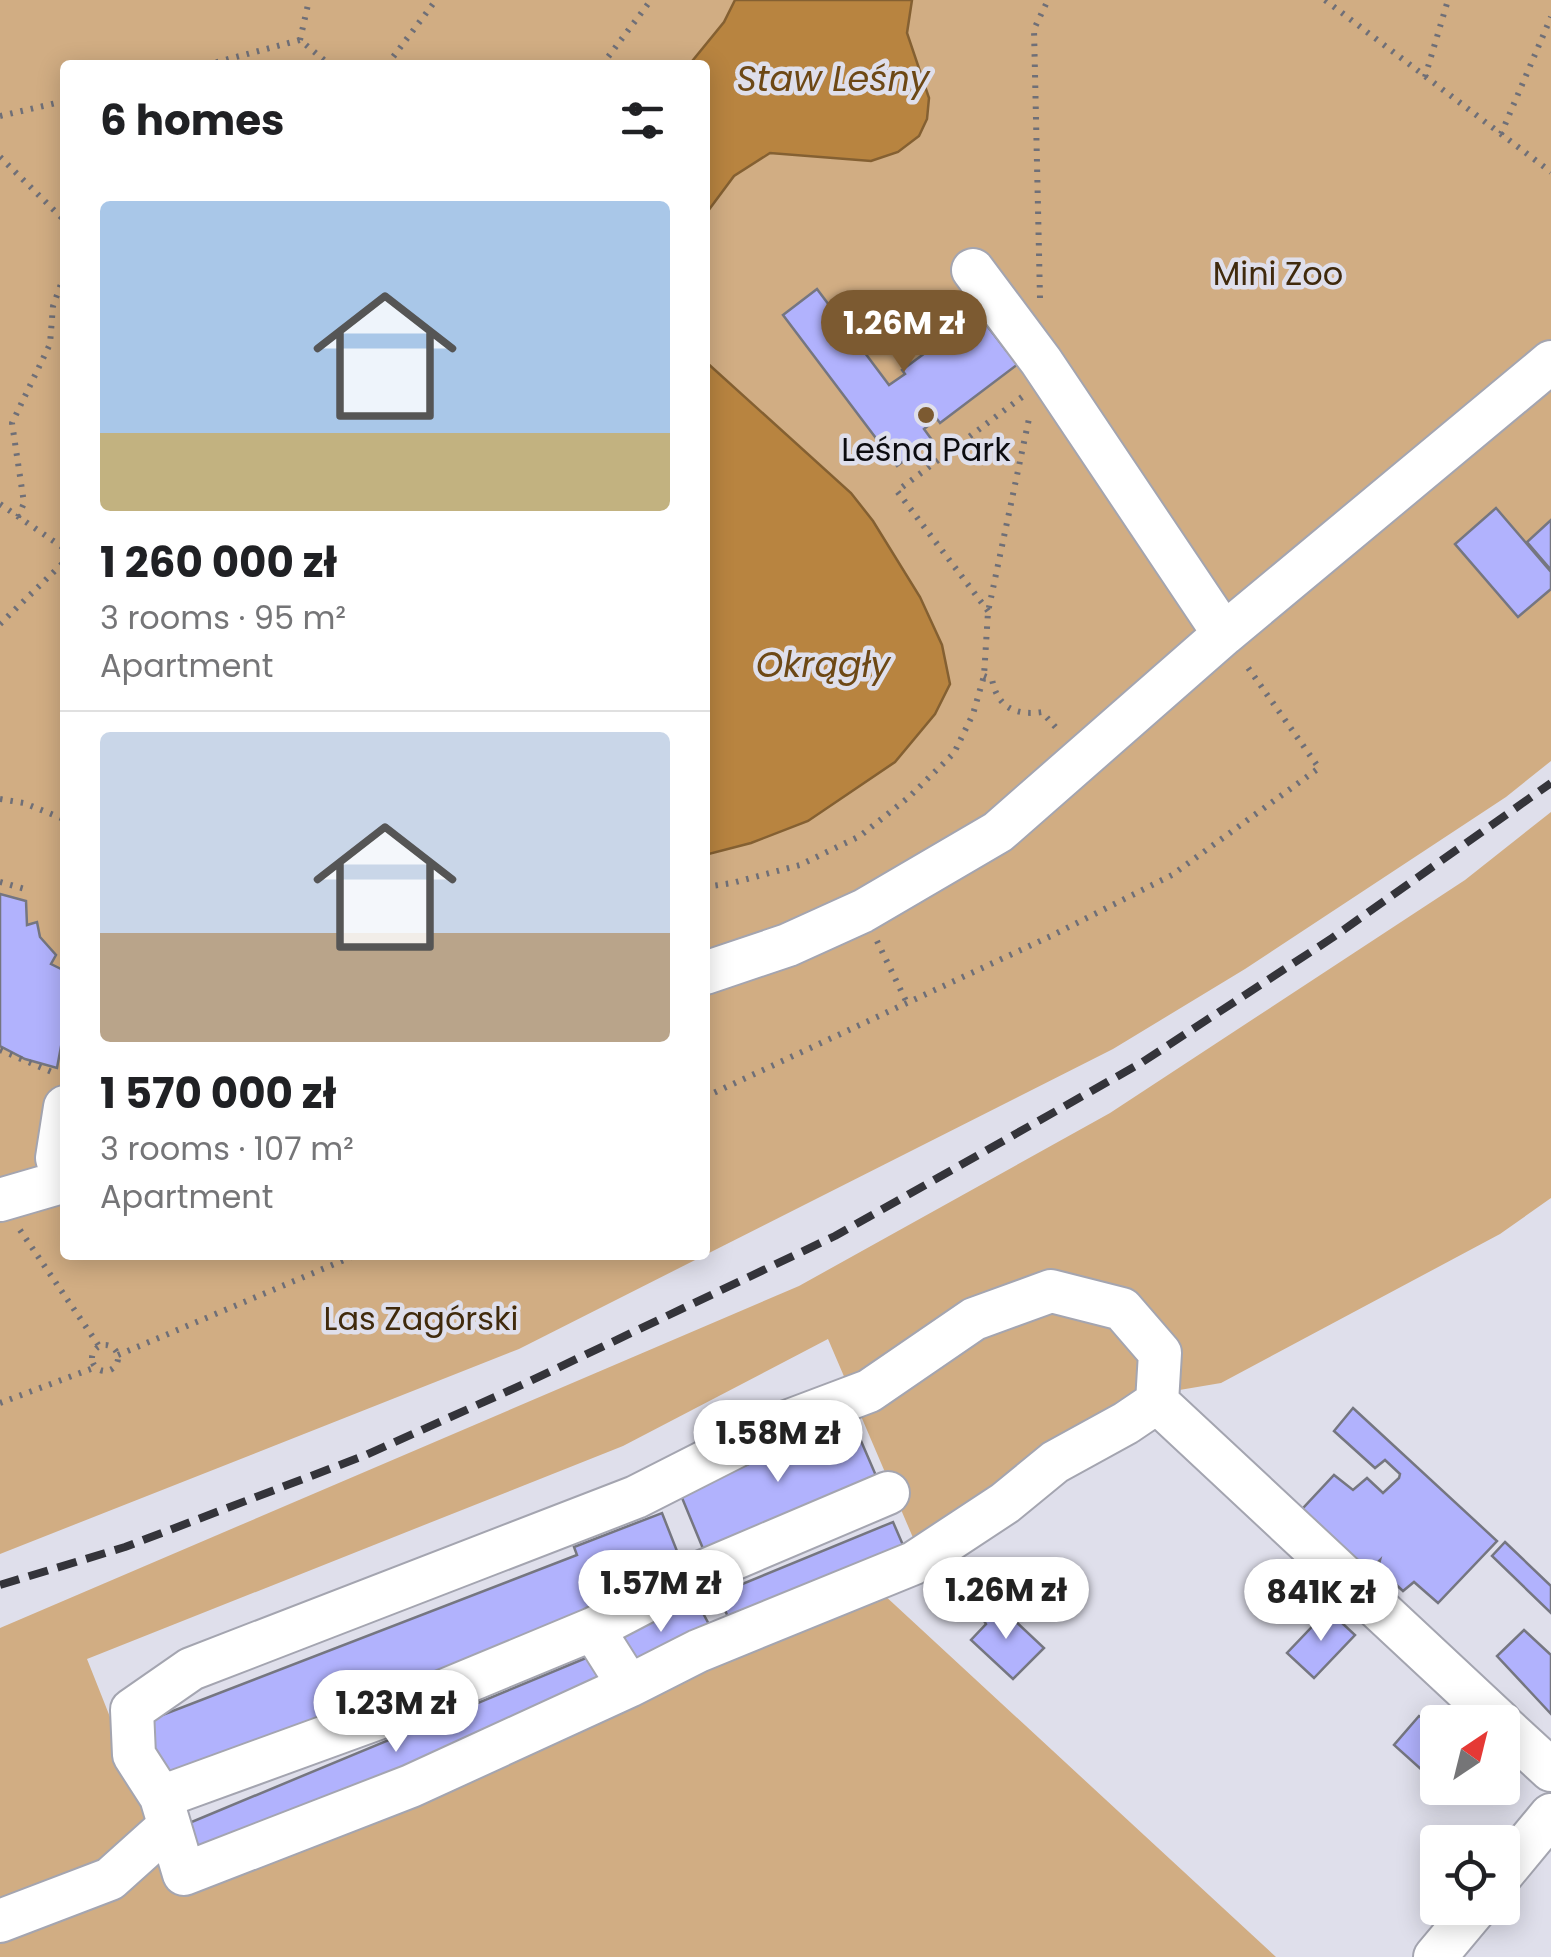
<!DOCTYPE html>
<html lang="en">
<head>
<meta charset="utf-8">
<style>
	body { margin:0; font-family:Poppins,sans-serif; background:#f6f6f6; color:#202124; height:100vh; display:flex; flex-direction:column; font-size:38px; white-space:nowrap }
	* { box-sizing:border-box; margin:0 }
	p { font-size:32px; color:#757577 }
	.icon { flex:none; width:55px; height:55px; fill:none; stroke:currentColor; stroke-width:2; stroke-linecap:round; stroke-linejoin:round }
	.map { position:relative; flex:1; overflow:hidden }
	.side { position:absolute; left:60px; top:60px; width:650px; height:1200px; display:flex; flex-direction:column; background:#fff; border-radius:10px; box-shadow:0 5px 25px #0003 }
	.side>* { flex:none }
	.needle { width:65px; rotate:35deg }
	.fabs { position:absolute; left:1420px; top:1705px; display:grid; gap:20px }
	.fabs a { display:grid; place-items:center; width:100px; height:100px; border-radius:10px; background:#fff; box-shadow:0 5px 25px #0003; font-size:50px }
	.price { position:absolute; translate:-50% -85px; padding:0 22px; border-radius:35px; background:#fff; color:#222; font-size:32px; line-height:65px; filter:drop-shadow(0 2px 5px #0008) }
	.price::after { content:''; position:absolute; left:50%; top:60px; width:30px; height:22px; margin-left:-15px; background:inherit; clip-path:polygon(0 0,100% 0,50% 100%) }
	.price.on { background:#7c5a31; color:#fff }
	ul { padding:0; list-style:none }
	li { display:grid; align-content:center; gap:20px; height:530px; padding:0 40px }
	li+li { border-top:2px solid #e0e0e0 }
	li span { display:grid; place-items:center; height:310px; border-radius:10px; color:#555 }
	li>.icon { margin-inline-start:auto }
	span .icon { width:180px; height:180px; fill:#fffc; stroke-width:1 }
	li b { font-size:42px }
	h2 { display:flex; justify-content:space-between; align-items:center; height:120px; padding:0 40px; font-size:42px }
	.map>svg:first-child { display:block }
	.green { fill:#d1ad83 }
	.water { fill:#b88440; stroke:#846032; stroke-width:2.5 }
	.building { fill:#b1b2fd; stroke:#757680; stroke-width:2.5 }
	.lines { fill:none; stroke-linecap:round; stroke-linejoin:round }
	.minor-casing { stroke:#a4a5b0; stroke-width:46 }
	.path { stroke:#6f6f77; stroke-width:6; stroke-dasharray:2.5 8; stroke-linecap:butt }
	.minor { stroke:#fff; stroke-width:42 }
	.rail { stroke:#34343a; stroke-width:8; stroke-dasharray:20 10; stroke-linecap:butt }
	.poi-dot { fill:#7c5a31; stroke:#dfdfeb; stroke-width:4 }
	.labels { text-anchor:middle; stroke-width:9; stroke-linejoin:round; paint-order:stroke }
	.park-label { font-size:32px; fill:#402a0c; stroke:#dfdfeb }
	.poi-label { font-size:32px; fill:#0c0c10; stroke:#dfdfeb }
	.water-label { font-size:35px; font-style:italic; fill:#6d4815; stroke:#dfdfeb }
</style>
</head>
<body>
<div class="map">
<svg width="1551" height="1957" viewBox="0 0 1551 1957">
	<rect width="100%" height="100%" fill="#dfdfeb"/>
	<path class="green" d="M0 0H1551V761L1506 797 1245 969 1113 1049 705 1255V65H65V1255H705L519 1349 0 1554Z
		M1551 812V1198L1500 1234 1221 1383 1120 1400 1023 1466 917 1547 828 1339 623 1446 87 1659 179 1891 882 1593 1276 1957H0V1628L799 1286 1110 1113 1465 880Z"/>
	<path class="water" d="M735 0H912L907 33 929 98 927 119 919 136 898 152 871 161 770 153 734 176 705 215V65H689L724 22Z
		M705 361 851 493 873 521 920 597 942 645 950 684 935 714 895 762 808 821 751 843 705 855Z"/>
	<path class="building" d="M817 289 889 385 905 374 902 370 978 314 1006 350 1015 344 1026 358 940 423 937 419 924 429 932 440 897 466 783 315Z
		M1496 508 1551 572V589L1518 617 1455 544Z
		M1551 520V570L1527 542Z
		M0 894 26 901 27 925 37 922 40 937 56 955 51 964 65 971V1025L57 1068 25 1059 0 1046Z
		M1353 1408 1497 1541 1438 1603 1414 1582 1403 1591 1378 1568 1380 1560 1358 1582 1291 1521 1334 1475 1353 1490 1367 1478 1383 1493 1399 1478 1400 1474 1385 1460 1375 1468 1334 1431Z
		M852 1420 877 1478 704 1551 680 1493Z
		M662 1513 684 1569 598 1613 161 1778 139 1724 577 1555 574 1547Z
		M893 1522 906 1552 731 1624 718 1594Z
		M1505 1542 1551 1586V1613L1492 1556Z
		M697 1602 712 1630 625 1669 610 1640Z
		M996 1603 1044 1648 1013 1679 971 1640 986 1624 981 1616Z
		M1328 1610 1355 1635 1314 1678 1287 1653Z
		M1524 1630 1551 1655V1714L1497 1656Z
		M598 1653 610 1684 194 1857 182 1826Z
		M1441 1709 1456 1722H1438V1775L1433 1780 1394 1745 1419 1716 1430 1721Z"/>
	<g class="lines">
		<g class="minor-casing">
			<path id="minor" d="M973 270 1041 361 1224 634
				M705 973 788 945 863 911 998 832 1224 634 1551 362
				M63 1181 57 1158 65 1107
				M0 1200 65 1181
				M1157 1402 1500 1722
				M593 1629 629 1686 411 1786 184 1874 161 1797 381 1717Z
				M593 1629 702 1572 888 1493
				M1502 1725 1551 1770
				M161 1797 134 1755 132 1710 191 1669 636 1497 776 1426 869 1391 974 1319 1051 1291 1122 1309 1160 1353 1157 1402 1126 1423 1055 1462 1005 1503 914 1563 698 1651 629 1686
				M1502 1874 1551 1815
				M0 1921 110 1879 169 1826
				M1435 1957 1476 1908"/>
		</g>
		<path class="path" d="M1325 0 1551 172
			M300 40 309 0
			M206 65 300 40 330 65
			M387 65 436 0
			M602 65 651 0
			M1425 77 1448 0
			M0 116 65 101
			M1501 134 1551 17
			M0 157 65 221
			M1040 298 1034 29 1048 0
			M0 504 65 549
			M18 517 24 503 12 423 50 344 53 306 65 273
			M988 611 897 491 1022 397
			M0 624 65 561
			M984 676 992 679C997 707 1015 716 1042 712L1058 730
			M0 799 24 803 61 818
			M0 882 25 889
			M705 887 732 883 800 865 860 836 909 797 954 753 973 714 984 676 988 612 1030 414
			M877 941 907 1003
			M0 1050 54 1073
			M705 1097 1053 935 1172 875 1319 768 1244 662
			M20 1230 99 1346
			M92 1358a13 13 0 1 1 26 0a13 13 0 1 1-26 0Z
			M118 1355 356 1255
			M0 1403 96 1367"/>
		<use href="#minor" class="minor"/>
		<path class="rail" d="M0 1585 125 1547 366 1455 526 1383 835 1236 1141 1063 1332 938 1551 783"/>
	</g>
	<circle class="poi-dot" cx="926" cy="415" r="10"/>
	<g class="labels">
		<g class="park-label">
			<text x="1278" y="285">Mini Zoo</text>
			<text x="421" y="1330">Las Zagórski</text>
		</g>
		<g class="poi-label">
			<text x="926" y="461">Leśna Park</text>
		</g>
		<g class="water-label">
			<text x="833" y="91">Staw Leśny</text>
			<text x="823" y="677">Okrągły</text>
		</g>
	</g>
</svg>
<div class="fabs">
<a><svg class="needle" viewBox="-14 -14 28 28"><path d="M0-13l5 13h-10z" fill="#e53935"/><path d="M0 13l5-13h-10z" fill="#757577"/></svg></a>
<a><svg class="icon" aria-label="locate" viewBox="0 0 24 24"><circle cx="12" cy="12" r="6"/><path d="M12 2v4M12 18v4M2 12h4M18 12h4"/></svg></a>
</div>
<b class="price on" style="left:904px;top:375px">1.26M zł</b>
<b class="price" style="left:778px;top:1485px">1.58M zł</b>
<b class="price" style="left:661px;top:1635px">1.57M zł</b>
<b class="price" style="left:1006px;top:1642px">1.26M zł</b>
<b class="price" style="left:1321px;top:1644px">841K zł</b>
<b class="price" style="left:396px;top:1755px">1.23M zł</b>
<section class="side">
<h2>6 homes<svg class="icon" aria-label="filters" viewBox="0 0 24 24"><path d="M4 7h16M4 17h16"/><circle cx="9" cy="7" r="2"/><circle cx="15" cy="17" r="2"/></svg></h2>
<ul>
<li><span style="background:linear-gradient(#a9c7e8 75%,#c2b280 0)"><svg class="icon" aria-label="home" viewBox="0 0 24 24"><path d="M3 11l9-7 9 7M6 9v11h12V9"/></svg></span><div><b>1 260 000 zł</b><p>3 rooms · 95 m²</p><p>Apartment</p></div></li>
<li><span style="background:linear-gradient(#c9d6e8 65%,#b9a48a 0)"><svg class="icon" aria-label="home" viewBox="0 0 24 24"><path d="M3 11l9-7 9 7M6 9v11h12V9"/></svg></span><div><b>1 570 000 zł</b><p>3 rooms · 107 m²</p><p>Apartment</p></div></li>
</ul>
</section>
</div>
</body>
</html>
